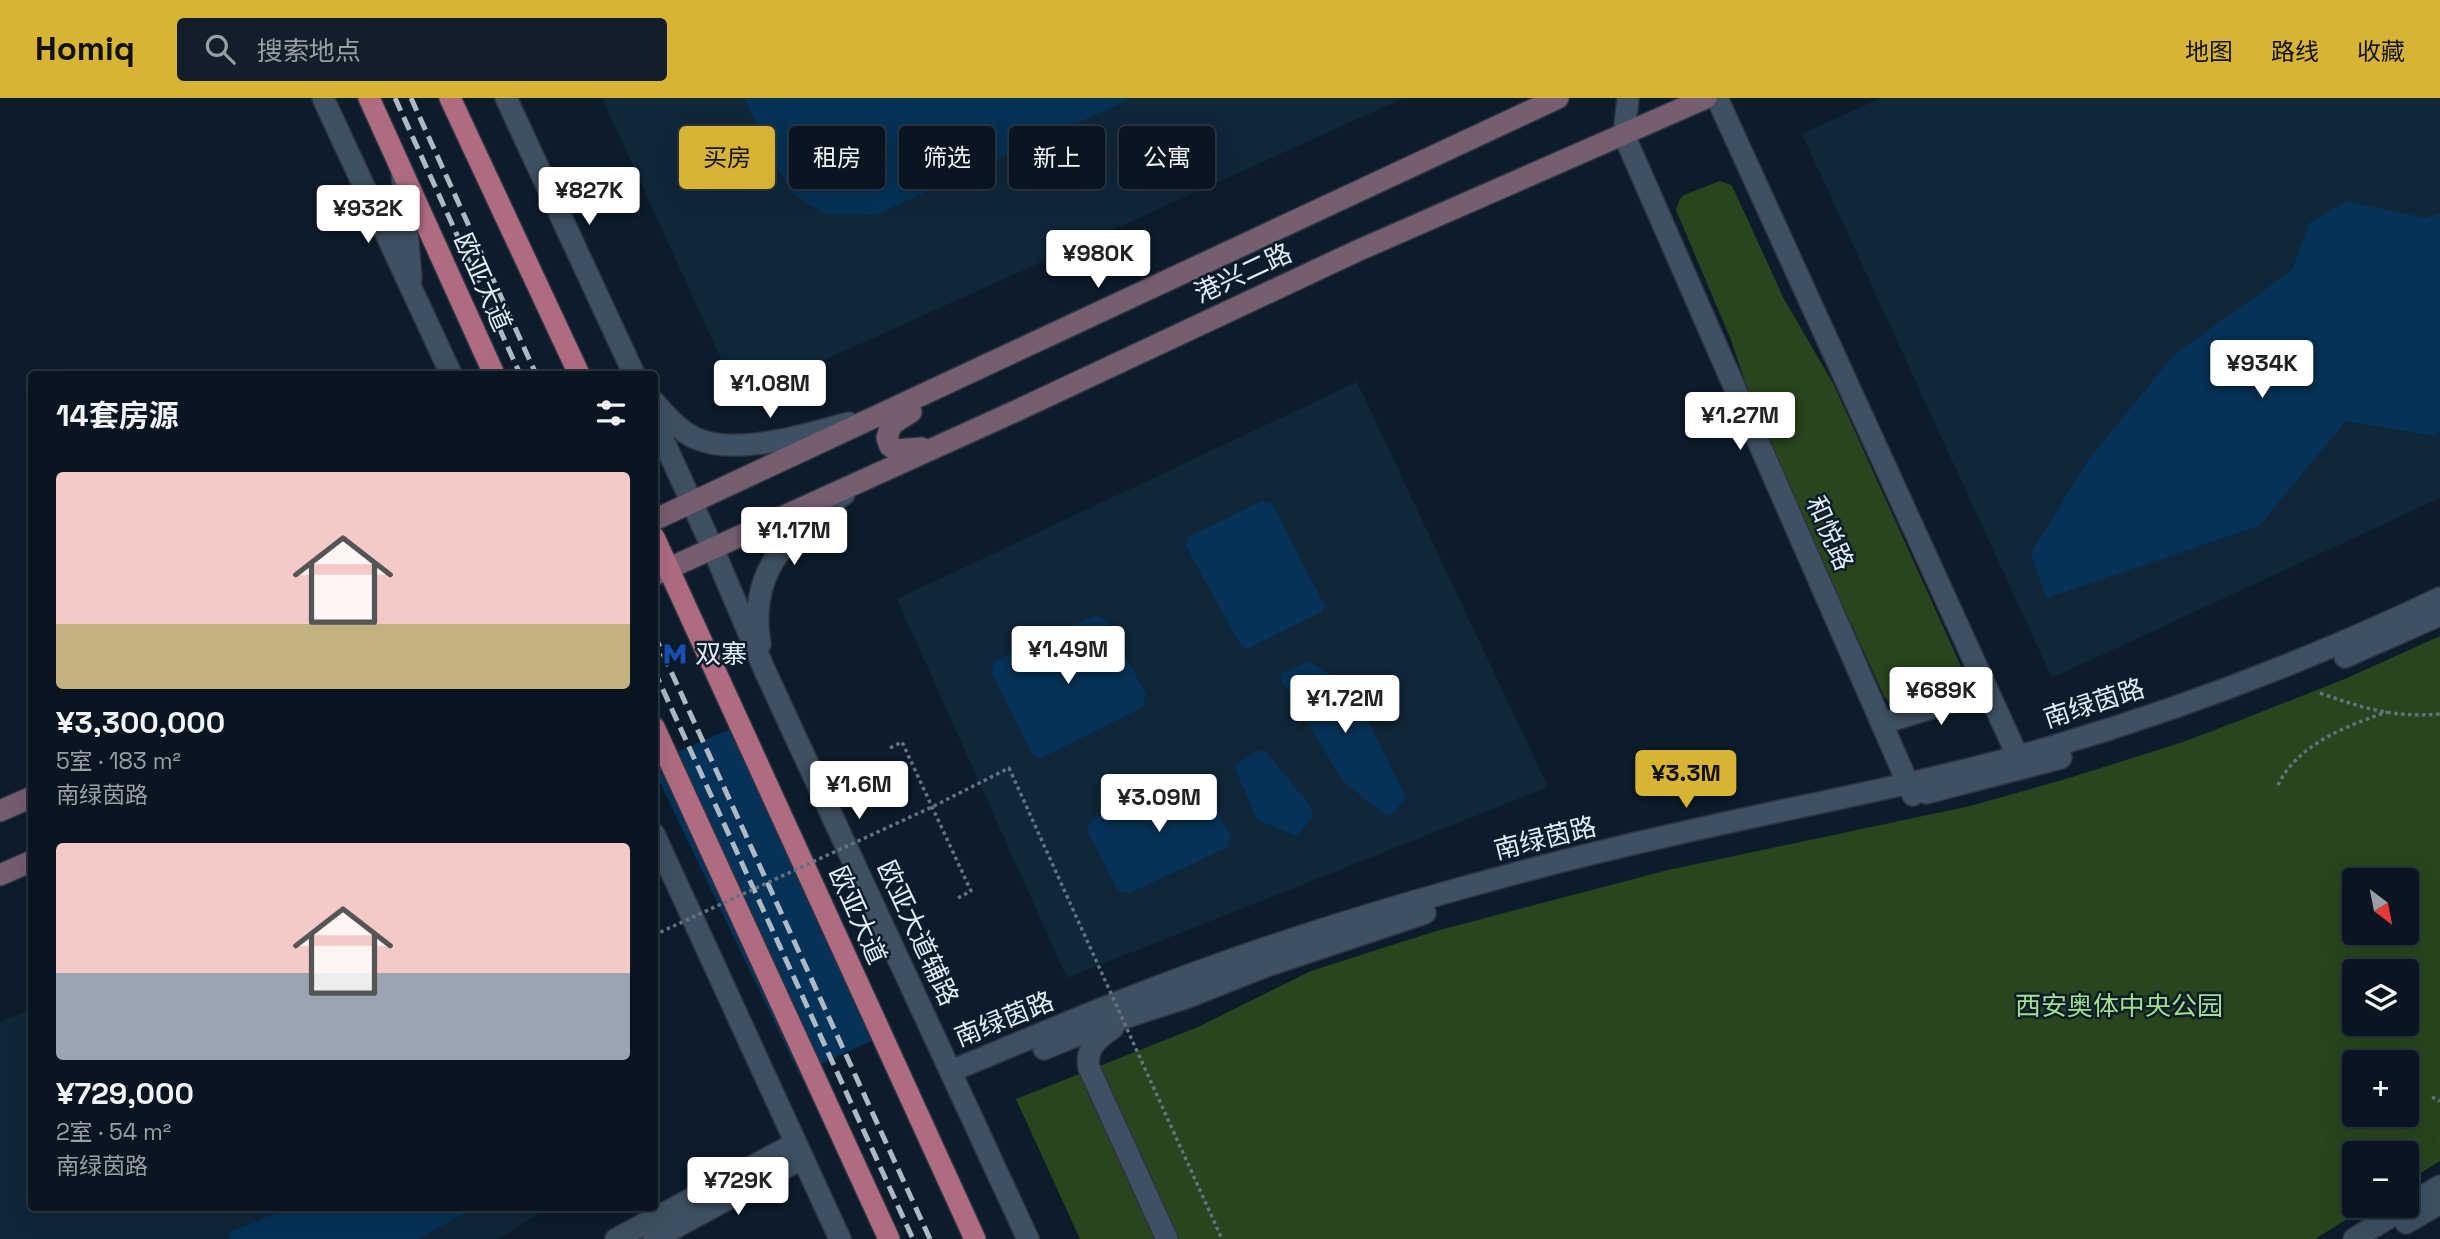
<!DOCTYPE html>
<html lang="zh">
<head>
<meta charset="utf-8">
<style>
	body { margin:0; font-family:"Space Grotesk","Noto Sans SC",sans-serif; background:#121e29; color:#f1f3f6; height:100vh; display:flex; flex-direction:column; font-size:26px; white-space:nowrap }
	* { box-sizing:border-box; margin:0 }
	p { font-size:23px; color:#999fa5 }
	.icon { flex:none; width:38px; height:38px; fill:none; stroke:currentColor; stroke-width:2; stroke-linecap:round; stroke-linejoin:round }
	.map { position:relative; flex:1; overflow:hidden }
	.sheet { position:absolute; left:28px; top:273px; width:630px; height:840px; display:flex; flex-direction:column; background:#091520; border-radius:7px; box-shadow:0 7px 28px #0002,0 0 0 2px #29343e }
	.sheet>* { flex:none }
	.top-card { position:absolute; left:679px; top:28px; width:665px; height:63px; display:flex; gap:14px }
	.needle { width:46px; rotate:148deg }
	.controls { position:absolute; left:2342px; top:770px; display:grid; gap:14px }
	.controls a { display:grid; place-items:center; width:77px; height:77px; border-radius:7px; background:#091520; box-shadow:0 7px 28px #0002,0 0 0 2px #29343e; font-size:35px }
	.price { position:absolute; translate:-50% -60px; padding:0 16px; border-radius:7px; background:#fff; color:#222; font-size:23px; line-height:46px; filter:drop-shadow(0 2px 4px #0008) }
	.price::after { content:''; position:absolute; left:50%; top:42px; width:21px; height:16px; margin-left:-10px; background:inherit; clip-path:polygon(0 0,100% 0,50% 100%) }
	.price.active { background:#d8b434; color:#111 }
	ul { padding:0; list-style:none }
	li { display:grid; align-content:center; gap:14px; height:371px; padding:0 28px }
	li span { display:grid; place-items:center; height:217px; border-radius:7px; color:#555 }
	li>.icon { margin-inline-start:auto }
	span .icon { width:126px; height:126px; fill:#fffc; stroke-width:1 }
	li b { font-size:30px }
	h2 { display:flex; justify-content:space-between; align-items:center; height:84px; padding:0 28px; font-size:30px }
	.tag { padding:0 24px; border-radius:7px; background:#091520; box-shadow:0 7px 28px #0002,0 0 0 2px #29343e; font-size:24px; line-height:63px }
	.tag.active { background:#d8b434; color:#111 }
	header { display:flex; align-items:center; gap:42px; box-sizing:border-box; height:98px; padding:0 35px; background:#d8b434; color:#111 }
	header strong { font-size:33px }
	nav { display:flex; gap:38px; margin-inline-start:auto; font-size:24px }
	.search { width:490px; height:63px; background:#121e29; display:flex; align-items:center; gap:18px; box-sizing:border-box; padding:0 24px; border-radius:7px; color:#999fa5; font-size:26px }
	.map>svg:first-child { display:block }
	.built { fill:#102639 }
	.green { fill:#28451d; fill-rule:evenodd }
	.building { fill:#053256 }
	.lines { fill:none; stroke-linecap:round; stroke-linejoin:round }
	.tertiary-casing { stroke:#2d3441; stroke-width:24 }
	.secondary-casing { stroke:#2d3441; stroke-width:24 }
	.primary-casing { stroke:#2d3441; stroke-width:24 }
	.path { stroke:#657280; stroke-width:3.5; stroke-dasharray:3.5 3.5; stroke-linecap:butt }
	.tertiary { stroke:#3e5061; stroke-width:21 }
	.secondary { stroke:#765e71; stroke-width:21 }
	.primary { stroke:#af6c81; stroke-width:21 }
	.rail { stroke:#adb9c5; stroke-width:5; stroke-dasharray:14 7; stroke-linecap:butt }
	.path-bridge { stroke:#657280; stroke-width:3.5; stroke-dasharray:3.5 3.5; stroke-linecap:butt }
	.labels { text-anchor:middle; stroke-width:5; stroke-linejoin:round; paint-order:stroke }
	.street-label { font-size:26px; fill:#e2ecf7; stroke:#0c1c2b }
	.poi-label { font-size:26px; fill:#e2ecf7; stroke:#0c1c2b; text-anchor:start }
	.park-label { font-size:26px; fill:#a1df8a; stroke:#0c1c2b }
</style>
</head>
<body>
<header>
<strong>Homiq</strong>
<div class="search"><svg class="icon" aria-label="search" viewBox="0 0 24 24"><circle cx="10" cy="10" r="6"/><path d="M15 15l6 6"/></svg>搜索地点</div>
<nav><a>地图</a><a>路线</a><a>收藏</a></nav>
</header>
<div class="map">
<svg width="2440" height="1141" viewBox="0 0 2440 1141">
	<rect width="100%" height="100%" fill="#0c1c2b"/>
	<path class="built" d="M602 0H1404L776 284 724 267Z
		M1881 0H2440V400L2052 580 1802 36Z
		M1357 284 1548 689 1067 880 897 501Z
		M31 910 32 1110H548L498 1141H0V924Z"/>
	<path class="green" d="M1720 83 1731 87 1735 94 1784 201 1834 287 1964 575 1962 587 1954 594 1899 609 1891 607 1884 598 1781 372 1755 313 1731 242 1676 112 1680 101 1684 97Z
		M2440 538V1063L2406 1084V1055H2354V1108H2368L2315 1141H1080L1016 1001 1198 929 1311 873 1436 833 1668 772 1970 708 2069 680 2183 644 2246 620 2347 580ZM2354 782H2406V835H2354ZM2354 873H2406V926H2354ZM2354 964H2406V1017H2354Z"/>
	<path class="building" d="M744 0H1132L876 117 825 116 792 95 772 60Z
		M2347 103 2425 120 2440 115V332L2434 338 2346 323 2259 428 2046 500 2031 455 2088 362 2174 257 2292 172 2309 125Z
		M1262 403 1272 406 1325 508 1322 514 1246 551 1241 548 1186 448 1188 439Z
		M1095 517 1106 523 1146 596 1143 609 1039 661 1032 656 992 576 994 563Z
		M1309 563 1352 590 1406 700 1392 716 1386 718 1343 683 1281 582V576Z
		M737 628 880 939 799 976 654 672V664Z
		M1258 652 1266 654 1312 710V719L1300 735 1295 737 1257 722 1234 668Z
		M1191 676 1199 680 1231 739 1228 749 1130 795 1118 793 1087 732 1092 721Z
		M287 1110H474L418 1141H231L228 1135Z"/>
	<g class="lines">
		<g class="tertiary-casing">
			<path id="tertiary" d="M323 0 451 276
				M506 0 634 276
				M1628 0 1624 37 1913 697
				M1717 0 2023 670
				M402 76 411 180
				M654 304C667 318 678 332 695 340 736 359 808 336 849 325
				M654 322 713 451 765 573 1028 1141
				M760 546C747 472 790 435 844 396
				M2345 559 2440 517
				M1883 625 1987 593
				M1926 695 2061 660
				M654 736 840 1141
				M1113 930C1098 940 1085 950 1089 970L1167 1141
				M1044 951 1102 927 1188 899 1269 867 1425 815
				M951 973C1010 949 1067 924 1126 901 1236 858 1349 821 1462 790 1533 770 1604 752 1676 736 1801 707 1928 685 2051 649 2184 610 2314 560 2440 500
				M2406 1125 2440 1105
				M616 1141 796 1045
				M654 1141 803 1060
				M2354 1141 2440 1088"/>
		</g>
		<g class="secondary-casing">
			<path id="secondary" d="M911 314 891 327 887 340 890 348 896 352 922 350
				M654 422 1558 0
				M654 477 1018 312 1357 153 1706 0
				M0 713 32 699
				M0 777 32 763"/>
		</g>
		<g class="primary-casing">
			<path id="primary" d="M369 0 494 276
				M450 0 579 276
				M654 439 975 1141
				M654 629 889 1141"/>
		</g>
		<path class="path" d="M2320 595C2362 610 2394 620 2440 616
			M890 650 902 644 971 793 958 800
			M2278 687C2298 646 2346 628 2387 614
			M2432 999 2440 1003"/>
		<use href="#tertiary" class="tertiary"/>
		<use href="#secondary" class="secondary"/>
		<use href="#primary" class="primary"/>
		<path class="rail" d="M395 0 520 276
			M411 0 536 276
			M654 536 930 1141
			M654 572 913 1141"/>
		<path class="path-bridge" d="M654 837 932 709 1009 670 1222 1141"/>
	</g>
	<defs>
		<g id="metro-bare" transform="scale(1.89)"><path d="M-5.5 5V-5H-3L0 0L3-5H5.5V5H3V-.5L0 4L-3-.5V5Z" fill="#1a4fb4" stroke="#0c1c2b" stroke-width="2.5" paint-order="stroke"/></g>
	</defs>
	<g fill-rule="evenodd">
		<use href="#metro-bare" x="675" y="556"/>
	</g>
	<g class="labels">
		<g class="street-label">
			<text transform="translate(1243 175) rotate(-25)" y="9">港兴二路</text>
			<text transform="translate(483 184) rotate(66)" y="9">欧亚大道</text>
			<text transform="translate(1830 435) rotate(66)" y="9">和悦路</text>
			<text transform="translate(2094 605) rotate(-18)" y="9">南绿茵路</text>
			<text transform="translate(1545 740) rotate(-14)" y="9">南绿茵路</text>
			<text transform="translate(858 817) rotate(66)" y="9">欧亚大道</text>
			<text transform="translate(918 835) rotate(65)" y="9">欧亚大道辅路</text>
			<text transform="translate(1004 921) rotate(-22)" y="9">南绿茵路</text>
		</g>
		<g class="poi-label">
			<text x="695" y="565">双寨</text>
		</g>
		<g class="park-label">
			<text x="2119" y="917">西安奥体中央公园</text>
		</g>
	</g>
</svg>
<div class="controls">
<a><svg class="needle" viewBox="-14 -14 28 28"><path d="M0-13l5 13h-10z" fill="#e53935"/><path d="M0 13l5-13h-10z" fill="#999fa5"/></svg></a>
<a><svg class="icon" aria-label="layers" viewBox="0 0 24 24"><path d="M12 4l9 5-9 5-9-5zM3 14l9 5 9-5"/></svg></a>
<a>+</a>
<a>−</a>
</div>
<b class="price" style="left:589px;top:129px">¥827K</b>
<b class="price" style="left:368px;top:147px">¥932K</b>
<b class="price" style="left:1098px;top:192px">¥980K</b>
<b class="price" style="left:2262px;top:302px">¥934K</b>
<b class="price" style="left:770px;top:322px">¥1.08M</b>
<b class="price" style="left:1740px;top:354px">¥1.27M</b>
<b class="price" style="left:794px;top:469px">¥1.17M</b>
<b class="price" style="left:1068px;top:588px">¥1.49M</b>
<b class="price" style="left:1941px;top:629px">¥689K</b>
<b class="price" style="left:1345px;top:637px">¥1.72M</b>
<b class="price active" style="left:1686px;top:712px">¥3.3M</b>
<b class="price" style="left:859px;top:723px">¥1.6M</b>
<b class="price" style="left:1159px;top:736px">¥3.09M</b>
<b class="price" style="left:738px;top:1119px">¥729K</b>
<div class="top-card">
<a class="tag active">买房</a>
<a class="tag">租房</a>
<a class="tag">筛选</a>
<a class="tag">新上</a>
<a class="tag">公寓</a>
</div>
<section class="sheet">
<h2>14套房源<svg class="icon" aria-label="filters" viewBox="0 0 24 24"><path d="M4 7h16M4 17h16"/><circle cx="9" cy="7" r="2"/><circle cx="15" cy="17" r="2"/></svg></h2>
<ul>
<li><span style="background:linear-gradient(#f6c9c9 70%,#c2b280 0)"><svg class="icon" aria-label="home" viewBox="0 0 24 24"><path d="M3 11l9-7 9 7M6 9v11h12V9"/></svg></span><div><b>¥3,300,000</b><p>5室 · 183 m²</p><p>南绿茵路</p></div></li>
<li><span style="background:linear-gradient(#f6c9c9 60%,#9aa5b1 0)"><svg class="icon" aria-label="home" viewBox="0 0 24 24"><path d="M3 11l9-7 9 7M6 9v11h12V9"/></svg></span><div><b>¥729,000</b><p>2室 · 54 m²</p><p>南绿茵路</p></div></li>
</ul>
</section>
</div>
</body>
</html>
